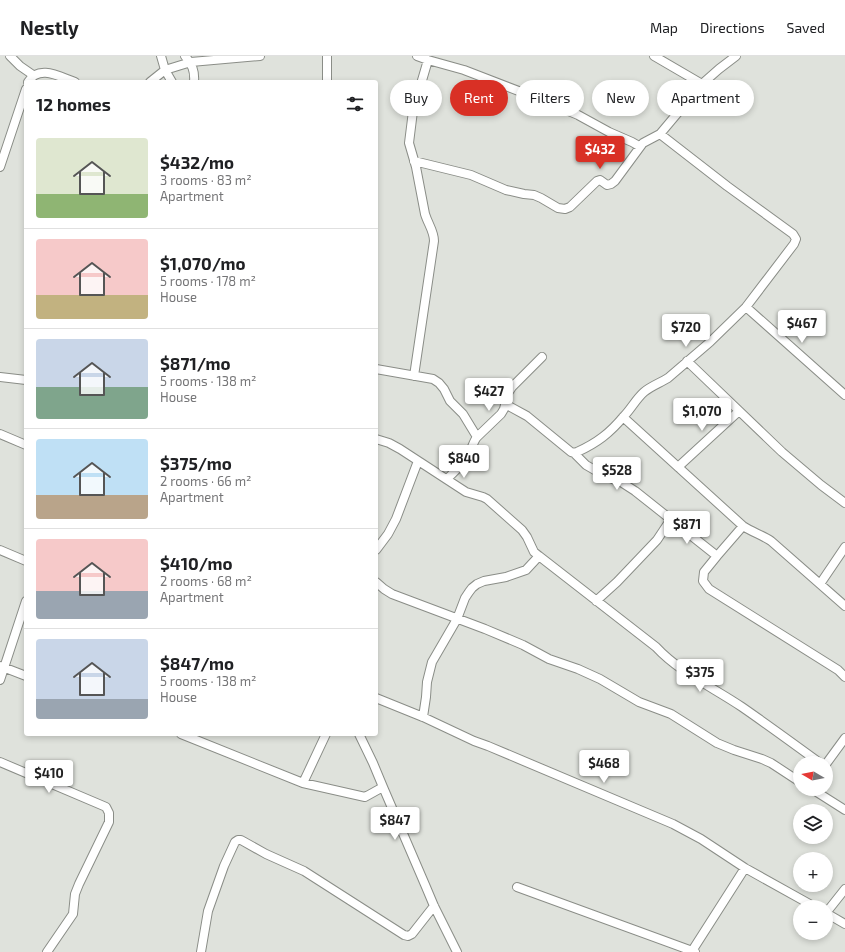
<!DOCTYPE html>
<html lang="en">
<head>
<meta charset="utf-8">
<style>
	body { margin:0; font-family:"Exo 2",sans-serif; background:#f2f2f2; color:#202124; height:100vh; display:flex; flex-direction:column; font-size:15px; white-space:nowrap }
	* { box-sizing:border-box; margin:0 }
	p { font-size:13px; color:#757577 }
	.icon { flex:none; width:22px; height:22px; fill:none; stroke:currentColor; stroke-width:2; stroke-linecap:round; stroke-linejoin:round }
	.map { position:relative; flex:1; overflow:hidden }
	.sheet { position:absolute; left:24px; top:24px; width:354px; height:656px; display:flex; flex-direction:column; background:#fff; border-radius:4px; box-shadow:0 2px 6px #0003 }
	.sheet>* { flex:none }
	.banner { position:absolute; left:390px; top:24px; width:380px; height:36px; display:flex; gap:8px }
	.needle { width:26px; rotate:280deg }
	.controls { position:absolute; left:793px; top:700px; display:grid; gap:8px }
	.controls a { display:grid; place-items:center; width:40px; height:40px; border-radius:50%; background:#fff; box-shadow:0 2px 6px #0003; font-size:20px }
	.price { position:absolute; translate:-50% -34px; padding:0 9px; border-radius:4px; background:#fff; color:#222; font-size:13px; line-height:26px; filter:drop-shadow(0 1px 2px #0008) }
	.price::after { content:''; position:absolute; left:50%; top:24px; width:12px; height:9px; margin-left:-6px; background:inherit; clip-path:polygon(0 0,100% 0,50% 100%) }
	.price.selected { background:#d93025; color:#fff }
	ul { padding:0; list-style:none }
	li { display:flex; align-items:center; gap:12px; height:100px; padding:0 12px }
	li+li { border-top:1px solid #e0e0e0 }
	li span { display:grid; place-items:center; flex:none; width:112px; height:80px; border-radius:4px; color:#555 }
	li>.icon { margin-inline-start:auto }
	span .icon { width:48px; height:48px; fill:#fffc; stroke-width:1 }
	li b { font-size:17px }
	h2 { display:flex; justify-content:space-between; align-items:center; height:48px; padding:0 12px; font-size:17px }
	.pill { padding:0 14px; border-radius:18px; background:#fff; box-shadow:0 2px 6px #0003; font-size:14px; line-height:36px }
	.pill.selected { background:#d93025; color:#fff }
	header { display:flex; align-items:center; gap:24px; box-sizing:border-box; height:56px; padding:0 20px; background:#fff; border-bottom:1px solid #e0e0e0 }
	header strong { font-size:19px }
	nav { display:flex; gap:22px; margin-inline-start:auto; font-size:14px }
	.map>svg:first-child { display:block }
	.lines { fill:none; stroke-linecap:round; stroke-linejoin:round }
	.minor-casing { stroke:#8a8d87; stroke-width:10 }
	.minor { stroke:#fff; stroke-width:8 }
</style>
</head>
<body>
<header>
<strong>Nestly</strong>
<nav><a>Map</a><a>Directions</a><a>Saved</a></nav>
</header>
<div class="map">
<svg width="845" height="896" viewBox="0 0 845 896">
	<rect width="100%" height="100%" fill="#dfe2dc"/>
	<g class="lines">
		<g class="minor-casing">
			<path id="minor" d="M10 0 20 10 33 19
				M185 0C192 8 195 15 194 26
				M327 0V26
				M417 0 428 4 464 14 542 44 578 59 609 76 632 86 639 90
				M654 0 702 28
				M28 26C39 8 60 21 75 26
				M150 26 165 14 161 0
				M172 26 165 14 191 6 260 0
				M414 105 471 119 506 134 524 138 534 139 541 142 558 152 565 153 570 151 597 125 600 124 607 129 611 128 615 125 643 87 660 78 702 28 719 13 736 0
				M0 111 26 33
				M746 251 845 339
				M687 305 782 396 821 429 845 447
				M376 313 433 323 439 327 444 333 450 345 463 358 477 381
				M414 320 434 185C434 175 428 168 425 158L416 111 409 87 413 55 428 4
				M0 321 26 324
				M505 348 527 360 571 396 574 397 577 396C597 387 610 377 624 360 631 353 636 343 644 336 651 330 660 327 668 322L710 286 746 251 794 188 796 183 793 178 727 130 660 78
				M623 361 743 470C752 476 762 479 771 485L845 550
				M0 378 26 389
				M376 383 389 387 400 393 466 436 483 441 487 443 522 474 527 481 534 496 539 500 526 514 506 521 484 525 477 528 472 532 469 536 465 542 457 563 432 606 427 626 426 641 423 661
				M574 397 586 409 605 420 621 426 635 435 717 500
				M678 411 739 355
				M447 423C454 416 463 408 468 399 472 393 473 386 477 381L501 358 504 353 508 337 512 331 542 301
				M743 470 717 500 704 516 703 525 709 533 838 614 845 621
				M0 494 26 505
				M376 494 388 478 396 463 418 405
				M539 500 656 591C679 616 714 632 742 651 768 669 794 688 820 707
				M376 526 384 533 392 538 485 573 523 589 549 603 578 613 600 623 639 646 671 658 717 687 734 694 762 703 771 707 800 726
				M820 528 845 491
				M596 545 617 526 657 484 671 463
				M0 610 26 620
				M0 624 26 545
				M376 642 423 661 474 685 488 690 673 768 701 783 745 812 815 851
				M181 678 303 727 365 741 383 731 373 707 359 678
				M0 706 106 751 109 757V766L79 828 75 838 73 858 47 896
				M826 708 845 682
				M303 727 326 678
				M383 731 426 831 434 850 457 896
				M812 733 845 754
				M517 831 695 896
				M826 857 845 833
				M826 857 845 868
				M692 895 745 812
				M201 896 208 855 224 810 235 786 238 784H241L266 798 304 815 404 879 408 880 412 878 434 850"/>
		</g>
		<use href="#minor" class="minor"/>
	</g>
</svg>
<div class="controls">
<a><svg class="needle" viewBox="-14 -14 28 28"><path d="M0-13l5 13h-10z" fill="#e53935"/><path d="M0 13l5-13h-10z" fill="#757577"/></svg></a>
<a><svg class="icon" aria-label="layers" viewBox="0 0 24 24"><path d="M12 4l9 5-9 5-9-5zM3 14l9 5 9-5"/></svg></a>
<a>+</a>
<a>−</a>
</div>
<b class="price selected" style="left:600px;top:114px">$432</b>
<b class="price" style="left:802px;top:288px">$467</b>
<b class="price" style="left:686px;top:292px">$720</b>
<b class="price" style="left:489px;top:356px">$427</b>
<b class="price" style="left:702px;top:376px">$1,070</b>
<b class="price" style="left:464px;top:423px">$840</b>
<b class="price" style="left:617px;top:435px">$528</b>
<b class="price" style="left:687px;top:489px">$871</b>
<b class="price" style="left:700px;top:637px">$375</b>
<b class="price" style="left:604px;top:728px">$468</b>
<b class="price" style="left:49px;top:738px">$410</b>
<b class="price" style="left:395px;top:785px">$847</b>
<div class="banner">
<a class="pill">Buy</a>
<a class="pill selected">Rent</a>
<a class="pill">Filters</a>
<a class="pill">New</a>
<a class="pill">Apartment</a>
</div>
<section class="sheet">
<h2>12 homes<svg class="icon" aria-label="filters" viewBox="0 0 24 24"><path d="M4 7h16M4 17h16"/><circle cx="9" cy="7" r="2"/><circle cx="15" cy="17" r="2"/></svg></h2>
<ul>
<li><span style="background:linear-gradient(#dfe7d0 70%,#8fb573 0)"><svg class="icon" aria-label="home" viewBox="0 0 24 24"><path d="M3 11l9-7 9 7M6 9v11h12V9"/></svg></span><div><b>$432/mo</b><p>3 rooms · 83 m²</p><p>Apartment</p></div></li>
<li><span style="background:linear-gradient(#f6c9c9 70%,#c2b280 0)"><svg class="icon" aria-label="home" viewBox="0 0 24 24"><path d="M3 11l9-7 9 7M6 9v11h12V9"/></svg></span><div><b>$1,070/mo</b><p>5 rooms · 178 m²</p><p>House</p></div></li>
<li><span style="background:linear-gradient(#c9d6e8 60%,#7fa58c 0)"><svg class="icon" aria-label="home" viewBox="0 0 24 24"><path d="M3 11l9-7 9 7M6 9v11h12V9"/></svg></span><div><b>$871/mo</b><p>5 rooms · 138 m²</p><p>House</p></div></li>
<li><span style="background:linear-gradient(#bfe0f5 70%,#b9a48a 0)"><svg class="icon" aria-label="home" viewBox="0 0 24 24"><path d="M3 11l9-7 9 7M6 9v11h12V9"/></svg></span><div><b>$375/mo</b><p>2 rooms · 66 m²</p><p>Apartment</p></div></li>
<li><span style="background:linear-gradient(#f6c9c9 65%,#9aa5b1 0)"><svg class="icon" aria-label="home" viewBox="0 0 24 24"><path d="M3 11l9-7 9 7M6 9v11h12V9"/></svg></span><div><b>$410/mo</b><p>2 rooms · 68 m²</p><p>Apartment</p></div></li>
<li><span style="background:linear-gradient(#c9d6e8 75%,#9aa5b1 0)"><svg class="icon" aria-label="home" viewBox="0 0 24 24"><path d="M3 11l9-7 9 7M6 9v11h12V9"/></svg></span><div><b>$847/mo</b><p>5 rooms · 138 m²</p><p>House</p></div></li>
</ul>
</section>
</div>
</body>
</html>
